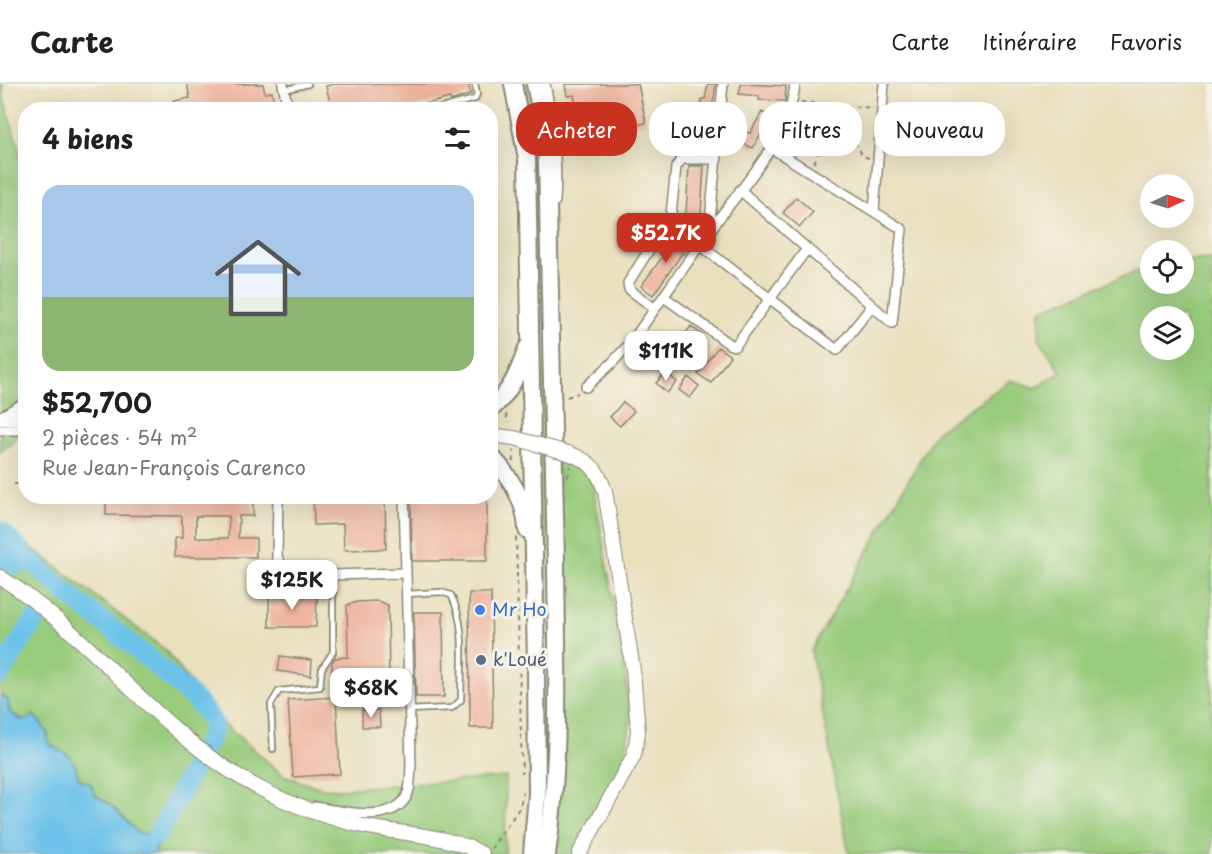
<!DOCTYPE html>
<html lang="fr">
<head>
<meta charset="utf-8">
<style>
	body { margin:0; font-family:"Playpen Sans",sans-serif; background:#f6f6f6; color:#202124; height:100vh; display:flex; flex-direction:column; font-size:22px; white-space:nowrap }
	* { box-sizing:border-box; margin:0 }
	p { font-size:20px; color:#757577 }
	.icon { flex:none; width:33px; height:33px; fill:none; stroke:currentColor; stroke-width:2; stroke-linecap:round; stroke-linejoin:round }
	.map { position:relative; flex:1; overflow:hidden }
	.sheet { position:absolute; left:18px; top:18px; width:480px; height:402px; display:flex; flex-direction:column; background:#fff; border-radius:24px; box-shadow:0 6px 24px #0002 }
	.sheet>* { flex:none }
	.banner { position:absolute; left:516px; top:18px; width:570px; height:54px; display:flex; gap:12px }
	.needle { width:39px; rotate:86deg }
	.buttons { position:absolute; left:1140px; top:90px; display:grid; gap:12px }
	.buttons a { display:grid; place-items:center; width:54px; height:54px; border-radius:50%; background:#fff; box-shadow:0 6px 24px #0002; font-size:30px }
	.price { position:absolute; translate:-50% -51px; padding:0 14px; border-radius:12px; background:#fff; color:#222; font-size:20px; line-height:39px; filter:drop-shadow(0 2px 3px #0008) }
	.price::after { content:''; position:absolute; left:50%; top:36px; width:18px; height:14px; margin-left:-9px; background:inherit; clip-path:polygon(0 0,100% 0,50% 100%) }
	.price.selected { background:#c8321e; color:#fff }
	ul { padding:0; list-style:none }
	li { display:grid; align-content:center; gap:12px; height:318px; padding:0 24px }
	li span { display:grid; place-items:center; height:186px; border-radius:18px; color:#555 }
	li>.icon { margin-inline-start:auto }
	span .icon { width:108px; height:108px; fill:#fffc; stroke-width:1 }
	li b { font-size:26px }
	h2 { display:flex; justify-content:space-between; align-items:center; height:72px; padding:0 24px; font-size:26px }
	.chip { padding:0 21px; border-radius:24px; background:#fff; box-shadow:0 6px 24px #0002; font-size:21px; line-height:54px }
	.chip.selected { background:#c8321e; color:#fff }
	header { display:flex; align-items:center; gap:36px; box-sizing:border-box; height:84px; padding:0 30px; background:#fff; border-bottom:2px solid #e0e0e0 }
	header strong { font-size:28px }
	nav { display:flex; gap:33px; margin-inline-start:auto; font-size:21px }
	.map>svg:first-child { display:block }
	.green { fill:#98cb7c; stroke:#627b54; stroke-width:1.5; fill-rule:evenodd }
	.water { fill:#6dc2ea; stroke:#4c768a; stroke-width:1.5 }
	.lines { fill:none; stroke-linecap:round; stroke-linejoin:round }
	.river { stroke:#6dc2ea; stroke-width:20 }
	.building { fill:#eeb39e; fill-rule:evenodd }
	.lane-casing { stroke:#8a8674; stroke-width:8 }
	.street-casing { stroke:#8a8674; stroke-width:12 }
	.primary-casing { stroke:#8a8674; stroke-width:16 }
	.highway-casing { stroke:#8a8674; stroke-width:20 }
	.path { stroke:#8a8674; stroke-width:2; stroke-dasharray:4.5 4.5; stroke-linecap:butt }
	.lane { stroke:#fff; stroke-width:4.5 }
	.street { stroke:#fff; stroke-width:9 }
	.primary { stroke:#fff; stroke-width:14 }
	.highway { stroke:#fff; stroke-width:16 }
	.primary-bridge-casing { stroke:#8a8674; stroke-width:16; stroke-linecap:butt }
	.primary-bridge { stroke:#fff; stroke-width:14 }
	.shop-dot { fill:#3f7fe0; stroke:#f7f3e8; stroke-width:2 }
	.service-dot { fill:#5c6f8a; stroke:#f7f3e8; stroke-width:2 }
	.labels { text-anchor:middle; stroke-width:6; stroke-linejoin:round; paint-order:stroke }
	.shop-label { font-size:18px; fill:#366cbe; stroke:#f7f3e8; text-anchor:start }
	.service-label { font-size:18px; fill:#4e5e75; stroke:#f7f3e8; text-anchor:start }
</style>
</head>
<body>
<header>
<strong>Carte</strong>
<nav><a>Carte</a><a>Itinéraire</a><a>Favoris</a></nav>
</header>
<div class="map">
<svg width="1212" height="770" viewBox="0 0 1212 770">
	<rect width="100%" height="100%" fill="#f7f3e8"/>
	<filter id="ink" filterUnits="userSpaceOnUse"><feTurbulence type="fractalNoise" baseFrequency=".0167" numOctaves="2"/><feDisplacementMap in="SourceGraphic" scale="12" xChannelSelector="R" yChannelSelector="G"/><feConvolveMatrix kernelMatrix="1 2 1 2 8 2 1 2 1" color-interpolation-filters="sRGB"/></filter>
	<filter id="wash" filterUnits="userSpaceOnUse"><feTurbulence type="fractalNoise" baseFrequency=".008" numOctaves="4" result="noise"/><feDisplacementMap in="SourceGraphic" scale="24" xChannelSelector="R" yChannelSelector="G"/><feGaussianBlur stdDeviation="1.35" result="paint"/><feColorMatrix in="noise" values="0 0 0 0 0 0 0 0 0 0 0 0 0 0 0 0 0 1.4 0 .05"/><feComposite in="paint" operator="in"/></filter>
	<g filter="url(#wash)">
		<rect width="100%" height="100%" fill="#e9e0be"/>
		<path class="green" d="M0 0H3V11L25 86 26 344 18 354 0 368Z
			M517 0H528L541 85 550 618V672L542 752Z
			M1212 175V770H849L811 567 936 348 1011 296 1036 304 1061 288 1039 255 1040 226 1150 182V200H1184V177ZM1184 232V266H1150V232Z
			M558 373C574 380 584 386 593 401L621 561 631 636 624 677 571 770H552Z
			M0 439 164 565 225 641 283 691 304 699 323 704 341 705 506 693 505 770H156L157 762 151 748 142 750 138 749 111 721 94 710 91 700 79 695C76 685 74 674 65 669 59 665 53 664 48 658V648C34 641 20 636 9 627L8 616 0 611Z"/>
		<path class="water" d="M0 611 8 616 9 627 19 635 27 636 34 631C42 641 48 645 48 658 53 664 59 665 65 669 74 674 76 685 79 695L91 700 94 710 111 721 138 749 142 750 151 748 157 752 156 770H0Z"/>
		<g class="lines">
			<path class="river" d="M0 447C20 466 40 485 60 503 85 525 209 617 213 640 214 648 209 655 206 661
				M0 473 16 481 31 476
				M0 591 27 547 40 529
				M157 752 199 673"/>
		</g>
		<g id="blocks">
			<path class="building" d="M187 0H263L265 9 272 8 274 17 269 18 271 26H176L174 17 190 14Z
				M334 0H468L471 10 451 17 450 14 417 22V26H332L326 2Z
				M565 0H638L646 39 582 52 574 11 567 12Z
				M708 0H716L712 25 701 23 702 15H705Z
				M741 0 786 2 785 17 759 16V12L739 10Z
				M762 28 770 33 753 64 729 54 732 44 750 49Z
				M796 35 800 38 802 35 817 47 813 55 808 52 805 58 788 49Z
				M699 43 708 44 706 57 697 56 698 55H679V45H699Z
				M689 82H704L700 145 685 144Z
				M796 113 813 128 800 143 783 129Z
				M680 149 691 157 653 211 641 202Z
				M691 242 702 251 682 278 671 269Z
				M718 263 730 272 711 299 698 290Z
				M666 288 677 298 667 309 656 299Z
				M688 293 699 302 690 314 679 306Z
				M623 318 634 327 620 342 610 333Z
				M106 412H253V432H239L238 454H256V473H175V454H182V432L106 431ZM196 432H229L228 454H196Z
				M313 412H385L386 465 344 466 343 440 314 441Z
				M411 412H487V477H412Z
				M469 509H491L493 644H470Z
				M269 511 317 513 316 543H269Z
				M378 517 388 521 389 600H348V590L332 591V578L335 574 348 573 347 521 357 518Z
				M414 528H443L444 613H416Z
				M280 572 312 576 311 592 278 587Z
				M336 613 340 690 293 693 288 616Z
				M362 626H379L380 643H362Z"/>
		</g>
	</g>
	<g filter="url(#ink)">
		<use href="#blocks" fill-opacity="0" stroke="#8a8674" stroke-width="1.5"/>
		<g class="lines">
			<g class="lane-casing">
				<path id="lane" d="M284 6 308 0
					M434 26 475 15 477 10 475 0
					M407 510 441 508 451 511C467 542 461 582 461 616L452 624 408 626
					M273 665 271 620 279 607 320 603 322 584 333 568V492"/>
			</g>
			<g class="street-casing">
				<path id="street" d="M283 0 288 26
					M545 0C553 39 558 77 555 117
					M740 106 892 239 902 145 771 64
					M874 127 884 0
					M709 147 723 0
					M700 161 837 266 872 222
					M664 213 731 261 735 262 807 165
					M655 225 629 205 628 199 671 131 676 83 682 75H717
					M586 303 611 280 632 257C658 221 683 184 709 148 740 104 790 55 795 0
					M0 333 26 318
					M0 346H26
					M278 412 277 473 283 484 293 492 405 489
					M315 723C340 727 396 742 408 709 411 701 410 690 411 681L404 412"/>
			</g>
			<g class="primary-casing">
				<path id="primary" d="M0 334 26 335
					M490 351 514 354
					M568 369C591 377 598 386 605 407L633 586 638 648 634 671 579 770
					M0 493C95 553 160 653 261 705 293 722 328 734 363 742 399 750 451 751 482 770"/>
			</g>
			<g class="highway-casing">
				<path id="highway" d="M513 0 527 75 536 583 537 710 532 770
					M535 0 545 47 547 80C551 213 554 346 556 480 557 577 561 674 547 770
					M490 326C510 309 519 288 527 264
					M490 371C510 392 526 417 527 446"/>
			</g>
			<path class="path" d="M801 18 873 24
				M840 21 838 39 833 45 848 47 863 72 869 74
				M814 79 824 55 833 45
				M567 313 578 309
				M506 330 508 339
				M513 378 514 366
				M568 393 570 381
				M14 400H26
				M516 453 522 690
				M491 765 520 723 523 708"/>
			<use href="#lane" class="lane"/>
			<use href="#street" class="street"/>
			<use href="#primary" class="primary"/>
			<use href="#highway" class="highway"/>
			<g class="primary-bridge-casing">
				<path id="primary-bridge" d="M514 354 568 369"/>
			</g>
			<use href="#primary-bridge" class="primary-bridge"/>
		</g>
	</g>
	<circle class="shop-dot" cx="480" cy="526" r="6"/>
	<circle class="service-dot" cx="481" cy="576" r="6"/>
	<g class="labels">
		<g class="shop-label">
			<text x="492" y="532">Mr Ho</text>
		</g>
		<g class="service-label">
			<text x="493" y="582">k'Loué</text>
		</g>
	</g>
</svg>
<div class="buttons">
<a><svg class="needle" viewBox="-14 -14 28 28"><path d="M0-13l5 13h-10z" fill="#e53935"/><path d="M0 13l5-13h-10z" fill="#757577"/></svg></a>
<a><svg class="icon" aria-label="locate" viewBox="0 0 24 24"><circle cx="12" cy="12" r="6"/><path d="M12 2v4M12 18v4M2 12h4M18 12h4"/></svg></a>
<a><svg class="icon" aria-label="layers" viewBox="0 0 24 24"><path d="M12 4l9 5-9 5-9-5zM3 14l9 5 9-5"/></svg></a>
</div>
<b class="price selected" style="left:666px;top:180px">$52.7K</b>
<b class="price" style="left:666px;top:298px">$111K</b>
<b class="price" style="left:292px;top:527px">$125K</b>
<b class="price" style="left:371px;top:635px">$68K</b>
<div class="banner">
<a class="chip selected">Acheter</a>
<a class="chip">Louer</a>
<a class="chip">Filtres</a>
<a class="chip">Nouveau</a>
</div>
<section class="sheet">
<h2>4 biens<svg class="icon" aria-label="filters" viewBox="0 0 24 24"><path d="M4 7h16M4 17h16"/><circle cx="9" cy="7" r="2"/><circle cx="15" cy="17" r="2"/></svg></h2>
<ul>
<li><span style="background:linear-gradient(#a9c7e8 60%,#8fb573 0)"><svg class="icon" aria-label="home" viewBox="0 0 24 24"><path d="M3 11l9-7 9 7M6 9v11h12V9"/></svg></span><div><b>$52,700</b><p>2 pièces · 54 m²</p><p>Rue Jean-François Carenco</p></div></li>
</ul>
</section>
</div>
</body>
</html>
